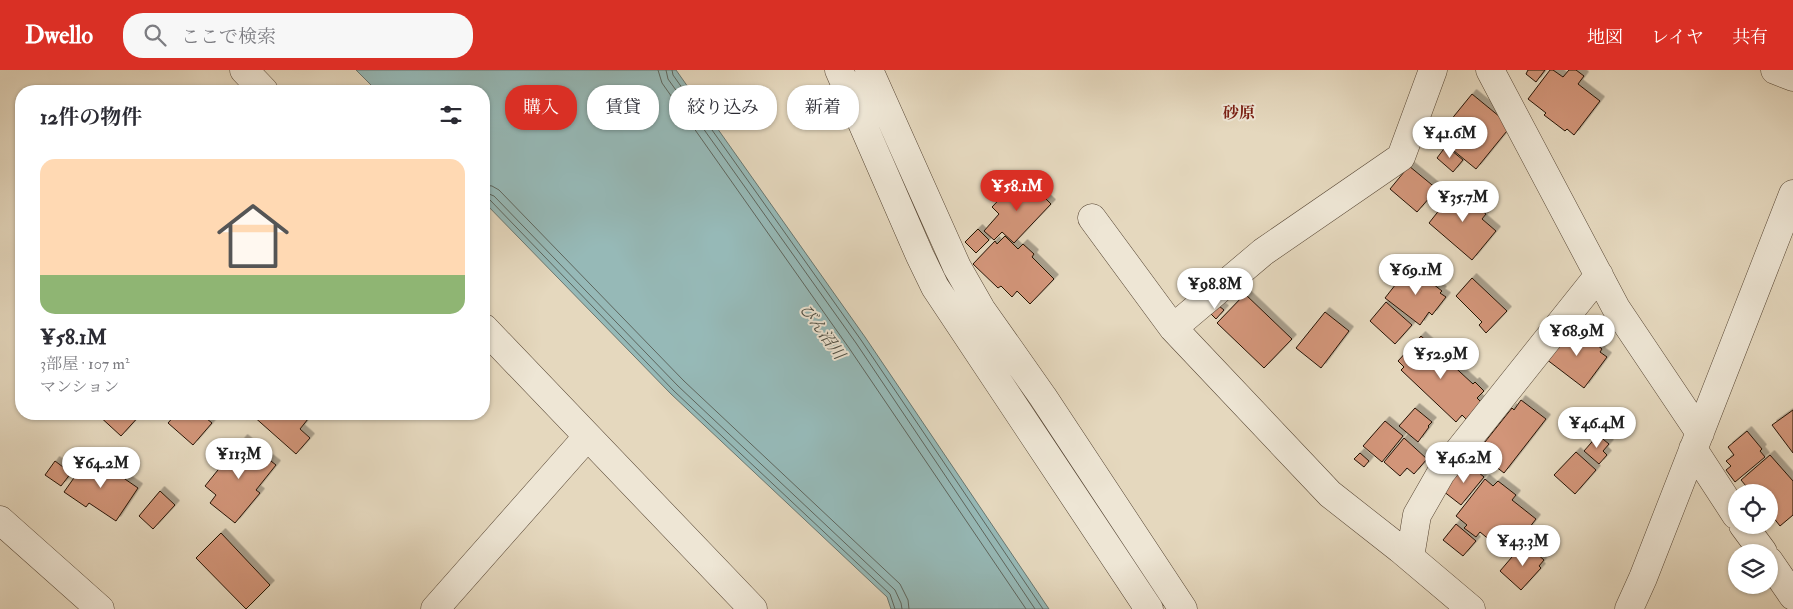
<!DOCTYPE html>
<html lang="ja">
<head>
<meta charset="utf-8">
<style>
	body { margin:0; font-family:"IM FELL Double Pica","Noto Serif JP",serif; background:#f7f7f7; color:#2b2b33; height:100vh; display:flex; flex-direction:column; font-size:19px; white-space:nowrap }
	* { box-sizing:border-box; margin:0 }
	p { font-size:16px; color:#7c7c81 }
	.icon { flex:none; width:28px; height:28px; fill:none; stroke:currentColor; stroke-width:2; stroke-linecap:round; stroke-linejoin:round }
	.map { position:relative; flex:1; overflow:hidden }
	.panel { position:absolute; left:15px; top:15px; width:475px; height:335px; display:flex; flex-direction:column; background:#fff; border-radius:20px; box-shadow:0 1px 4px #0004 }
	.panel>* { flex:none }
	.top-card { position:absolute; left:505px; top:15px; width:475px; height:45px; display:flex; gap:10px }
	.fabs { position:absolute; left:1728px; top:414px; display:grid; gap:10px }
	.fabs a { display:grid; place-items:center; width:50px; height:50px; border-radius:50%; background:#fff; box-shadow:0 1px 4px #0004; font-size:25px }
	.price { position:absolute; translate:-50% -42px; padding:0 11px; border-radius:18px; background:#fff; color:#222; font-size:16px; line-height:32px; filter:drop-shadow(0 1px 2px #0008) }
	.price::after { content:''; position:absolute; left:50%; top:30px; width:15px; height:11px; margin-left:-8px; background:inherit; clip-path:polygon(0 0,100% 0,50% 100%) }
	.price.on { background:#d93025; color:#fff }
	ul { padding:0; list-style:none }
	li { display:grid; align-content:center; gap:10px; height:265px; padding:0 25px }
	li span { display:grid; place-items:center; height:155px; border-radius:15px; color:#555 }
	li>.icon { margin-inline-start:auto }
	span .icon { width:90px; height:90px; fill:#fffc; stroke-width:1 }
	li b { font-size:21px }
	h2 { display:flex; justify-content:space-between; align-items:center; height:60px; padding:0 25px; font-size:21px }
	.tag { padding:0 18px; border-radius:20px; background:#fff; box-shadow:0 1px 4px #0004; font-size:18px; line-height:45px }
	.tag.on { background:#d93025; color:#fff }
	header { display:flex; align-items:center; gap:30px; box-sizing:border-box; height:70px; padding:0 25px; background:#d93025; color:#fff }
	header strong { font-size:24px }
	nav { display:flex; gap:28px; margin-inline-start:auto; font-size:18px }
	.search { width:350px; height:45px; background:#f7f7f7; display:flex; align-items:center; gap:12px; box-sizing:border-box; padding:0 18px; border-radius:20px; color:#7c7c81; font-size:19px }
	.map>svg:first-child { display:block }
	.water { fill:#96b9b7; stroke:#6a7770 }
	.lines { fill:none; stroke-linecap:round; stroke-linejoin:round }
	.shore { stroke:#5e665e; stroke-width:1 }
	.building { fill:#d29579; stroke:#271405; filter:url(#shadow) }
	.minor-casing { stroke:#564533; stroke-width:29 }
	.minor { stroke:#eee6d5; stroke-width:28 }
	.labels { text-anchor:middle; stroke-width:4; stroke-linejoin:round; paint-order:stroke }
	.neighbourhood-label { font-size:16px; font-weight:bold; fill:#7a1f14; stroke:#eee6d5 }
	.water-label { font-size:16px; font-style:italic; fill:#4e4e43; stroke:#eee6d5 }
</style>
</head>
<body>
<header>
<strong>Dwello</strong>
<div class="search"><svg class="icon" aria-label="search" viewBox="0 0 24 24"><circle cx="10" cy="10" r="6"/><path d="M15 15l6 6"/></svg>ここで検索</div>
<nav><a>地図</a><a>レイヤ</a><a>共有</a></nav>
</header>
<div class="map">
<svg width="1793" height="539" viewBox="0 0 1793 539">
	<defs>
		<filter id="shadow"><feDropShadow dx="4.5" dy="-4.5" stdDeviation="0" flood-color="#0004"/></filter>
	</defs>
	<rect width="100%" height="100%" fill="#e5d8be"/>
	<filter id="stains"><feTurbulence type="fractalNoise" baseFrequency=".004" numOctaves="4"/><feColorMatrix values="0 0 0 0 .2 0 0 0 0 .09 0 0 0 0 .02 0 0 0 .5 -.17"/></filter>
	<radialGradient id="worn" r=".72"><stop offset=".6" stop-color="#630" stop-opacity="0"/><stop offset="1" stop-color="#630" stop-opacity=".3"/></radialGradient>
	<path class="water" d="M356 0H676L865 267 1049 539H891L887 527 671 324 484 132V21H377Z"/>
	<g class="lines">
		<path class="shore" d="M658 0 662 13 849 278 1026 539
			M666 0 668 9 856 273 1035 539
			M672 0 673 5 861 270 1043 539
			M484 115 492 116 499 120 684 311 900 514 908 530 909 539
			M484 122 494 126 678 316 895 520 901 533 902 539
			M484 129 490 130 674 321 890 524 895 539"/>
	</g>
	<path class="building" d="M1528 0H1545L1536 12 1526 4Z
		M1550 0H1553L1563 7 1569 0H1576L1584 6 1578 14 1600 31 1574 65 1567 59 1565 61 1544 45 1546 43 1528 29Z
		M1472 24 1511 56 1476 99 1437 67Z
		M1446 76 1463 90 1453 102 1437 88Z
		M1409 96 1437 119 1417 142 1390 119Z
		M1015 113 1023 120 1030 113 1051 134 1014 173 1002 162 994 170 984 161 999 144 992 137Z
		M1455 116 1467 126 1469 123 1481 133 1477 137 1486 144 1482 149 1496 161 1472 190 1429 153 1444 134 1442 132Z
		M978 159 989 170 976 183 965 172Z
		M1005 166 1018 179 1023 174 1034 184 1032 187 1054 209 1030 234 1017 221 1012 227 1001 216 998 218 973 194 995 171 997 174Z
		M1410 196 1442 221 1440 223 1446 227 1432 245 1429 242 1420 255 1385 228Z
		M1472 208 1507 241 1486 263 1479 255 1482 252 1456 226Z
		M1245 224 1292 269 1264 298 1217 253Z
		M1214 232 1224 240 1216 249 1207 240Z
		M1386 232 1412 255 1395 274 1370 251Z
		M1325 242 1349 261 1321 298 1296 278Z
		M1571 257 1577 262 1579 260 1602 279 1600 282 1607 287 1584 318 1546 289Z
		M1421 266 1473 314 1475 312 1484 321 1477 328 1481 332 1466 349 1462 345 1456 352 1401 300 1404 297 1398 291Z
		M1521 330 1546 349 1504 403 1477 382 1512 338 1514 340Z
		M1415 338 1432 352 1428 356 1429 357 1418 372 1399 356Z
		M1793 340V383L1772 355Z
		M97 344H141L121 366Z
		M176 344H201L212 353 193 375 168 353Z
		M253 344H302L308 349 300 359 310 368 296 384 252 345Z
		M1385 351 1403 366 1382 392 1363 376Z
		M1747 361 1762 379 1760 381 1765 387 1735 412 1726 400 1731 396 1726 391 1734 385 1728 377Z
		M1598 365 1609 374 1603 381 1607 385 1599 394 1584 381Z
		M1404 368 1427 389 1414 404 1407 398 1400 406 1384 392Z
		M243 369 276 395 256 420 260 423 235 453 210 433 216 425 205 416Z
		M1576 382 1596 400 1575 424 1554 405Z
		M1360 383 1369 391 1364 397 1354 389Z
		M90 385 138 418 116 451 89 433 86 437 64 422Z
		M1770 385 1793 411V445L1780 456 1769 442V422H1751L1741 410Z
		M55 391 71 403 61 416 45 405Z
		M1466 392 1484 407 1461 435 1443 421Z
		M1485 409 1493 416 1498 411 1516 425 1512 430 1536 449 1508 485 1480 462 1476 467 1464 458 1467 455 1456 446Z
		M160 421 175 435 153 459 139 446Z
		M1456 454 1476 471 1463 486 1443 470Z
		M221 463 270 515 246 539 196 488Z
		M1529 477 1544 490 1539 496 1541 498 1521 520 1500 501 1518 480 1521 483 1522 481 1524 482Z"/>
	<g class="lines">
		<g class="minor-casing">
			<path id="minor" d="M244 0 264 21
				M839 0 920 186 935 217 1149 539
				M869 0 957 197 981 239 1043 327 1183 539
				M1490 0 1616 238 1700 363
				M1775 0 1793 7
				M1092 148 1173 258 1330 424 1400 479 1471 539
				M484 258 753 539
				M1173 258 1263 182 1401 87 1433 0
				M1693 379 1736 445
				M0 450 100 539
				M1743 455 1763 482
				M1410 487 1417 445 1441 403 1599 205
				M1769 491 1793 526
				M435 539 587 367
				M1629 539 1643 508 1793 124"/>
		</g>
		<use href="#minor" class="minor"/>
	</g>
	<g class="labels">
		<g class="neighbourhood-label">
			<text x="1239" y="48">砂原</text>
		</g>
		<g class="water-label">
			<text transform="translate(823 261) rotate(54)" y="6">びん沼川</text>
		</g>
	</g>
	<rect width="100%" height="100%" filter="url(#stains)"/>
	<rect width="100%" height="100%" fill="url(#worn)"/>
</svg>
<div class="fabs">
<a><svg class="icon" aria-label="locate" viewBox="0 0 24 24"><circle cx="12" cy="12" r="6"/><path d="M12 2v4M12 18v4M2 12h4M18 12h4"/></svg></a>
<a><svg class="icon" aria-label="layers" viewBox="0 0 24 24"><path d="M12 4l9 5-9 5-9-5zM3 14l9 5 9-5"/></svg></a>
</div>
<b class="price" style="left:1450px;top:89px">¥41.6M</b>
<b class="price on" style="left:1017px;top:142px">¥58.1M</b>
<b class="price" style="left:1463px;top:153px">¥35.7M</b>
<b class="price" style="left:1416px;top:226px">¥69.1M</b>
<b class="price" style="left:1215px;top:240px">¥98.8M</b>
<b class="price" style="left:1577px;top:287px">¥68.9M</b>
<b class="price" style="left:1441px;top:310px">¥52.9M</b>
<b class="price" style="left:1597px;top:379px">¥46.4M</b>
<b class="price" style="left:239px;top:410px">¥113M</b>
<b class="price" style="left:1464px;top:414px">¥46.2M</b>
<b class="price" style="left:101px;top:419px">¥64.2M</b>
<b class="price" style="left:1523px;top:497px">¥43.3M</b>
<div class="top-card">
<a class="tag on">購入</a>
<a class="tag">賃貸</a>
<a class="tag">絞り込み</a>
<a class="tag">新着</a>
</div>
<section class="panel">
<h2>12件の物件<svg class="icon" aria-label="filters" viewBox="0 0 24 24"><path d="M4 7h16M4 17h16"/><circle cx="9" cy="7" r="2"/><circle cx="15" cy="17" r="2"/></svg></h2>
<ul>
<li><span style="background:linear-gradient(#ffd9b3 75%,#8fb573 0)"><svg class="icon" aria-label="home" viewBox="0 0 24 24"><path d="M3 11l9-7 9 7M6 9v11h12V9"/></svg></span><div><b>¥58.1M</b><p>3部屋 · 107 m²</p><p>マンション</p></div></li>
</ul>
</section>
</div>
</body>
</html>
